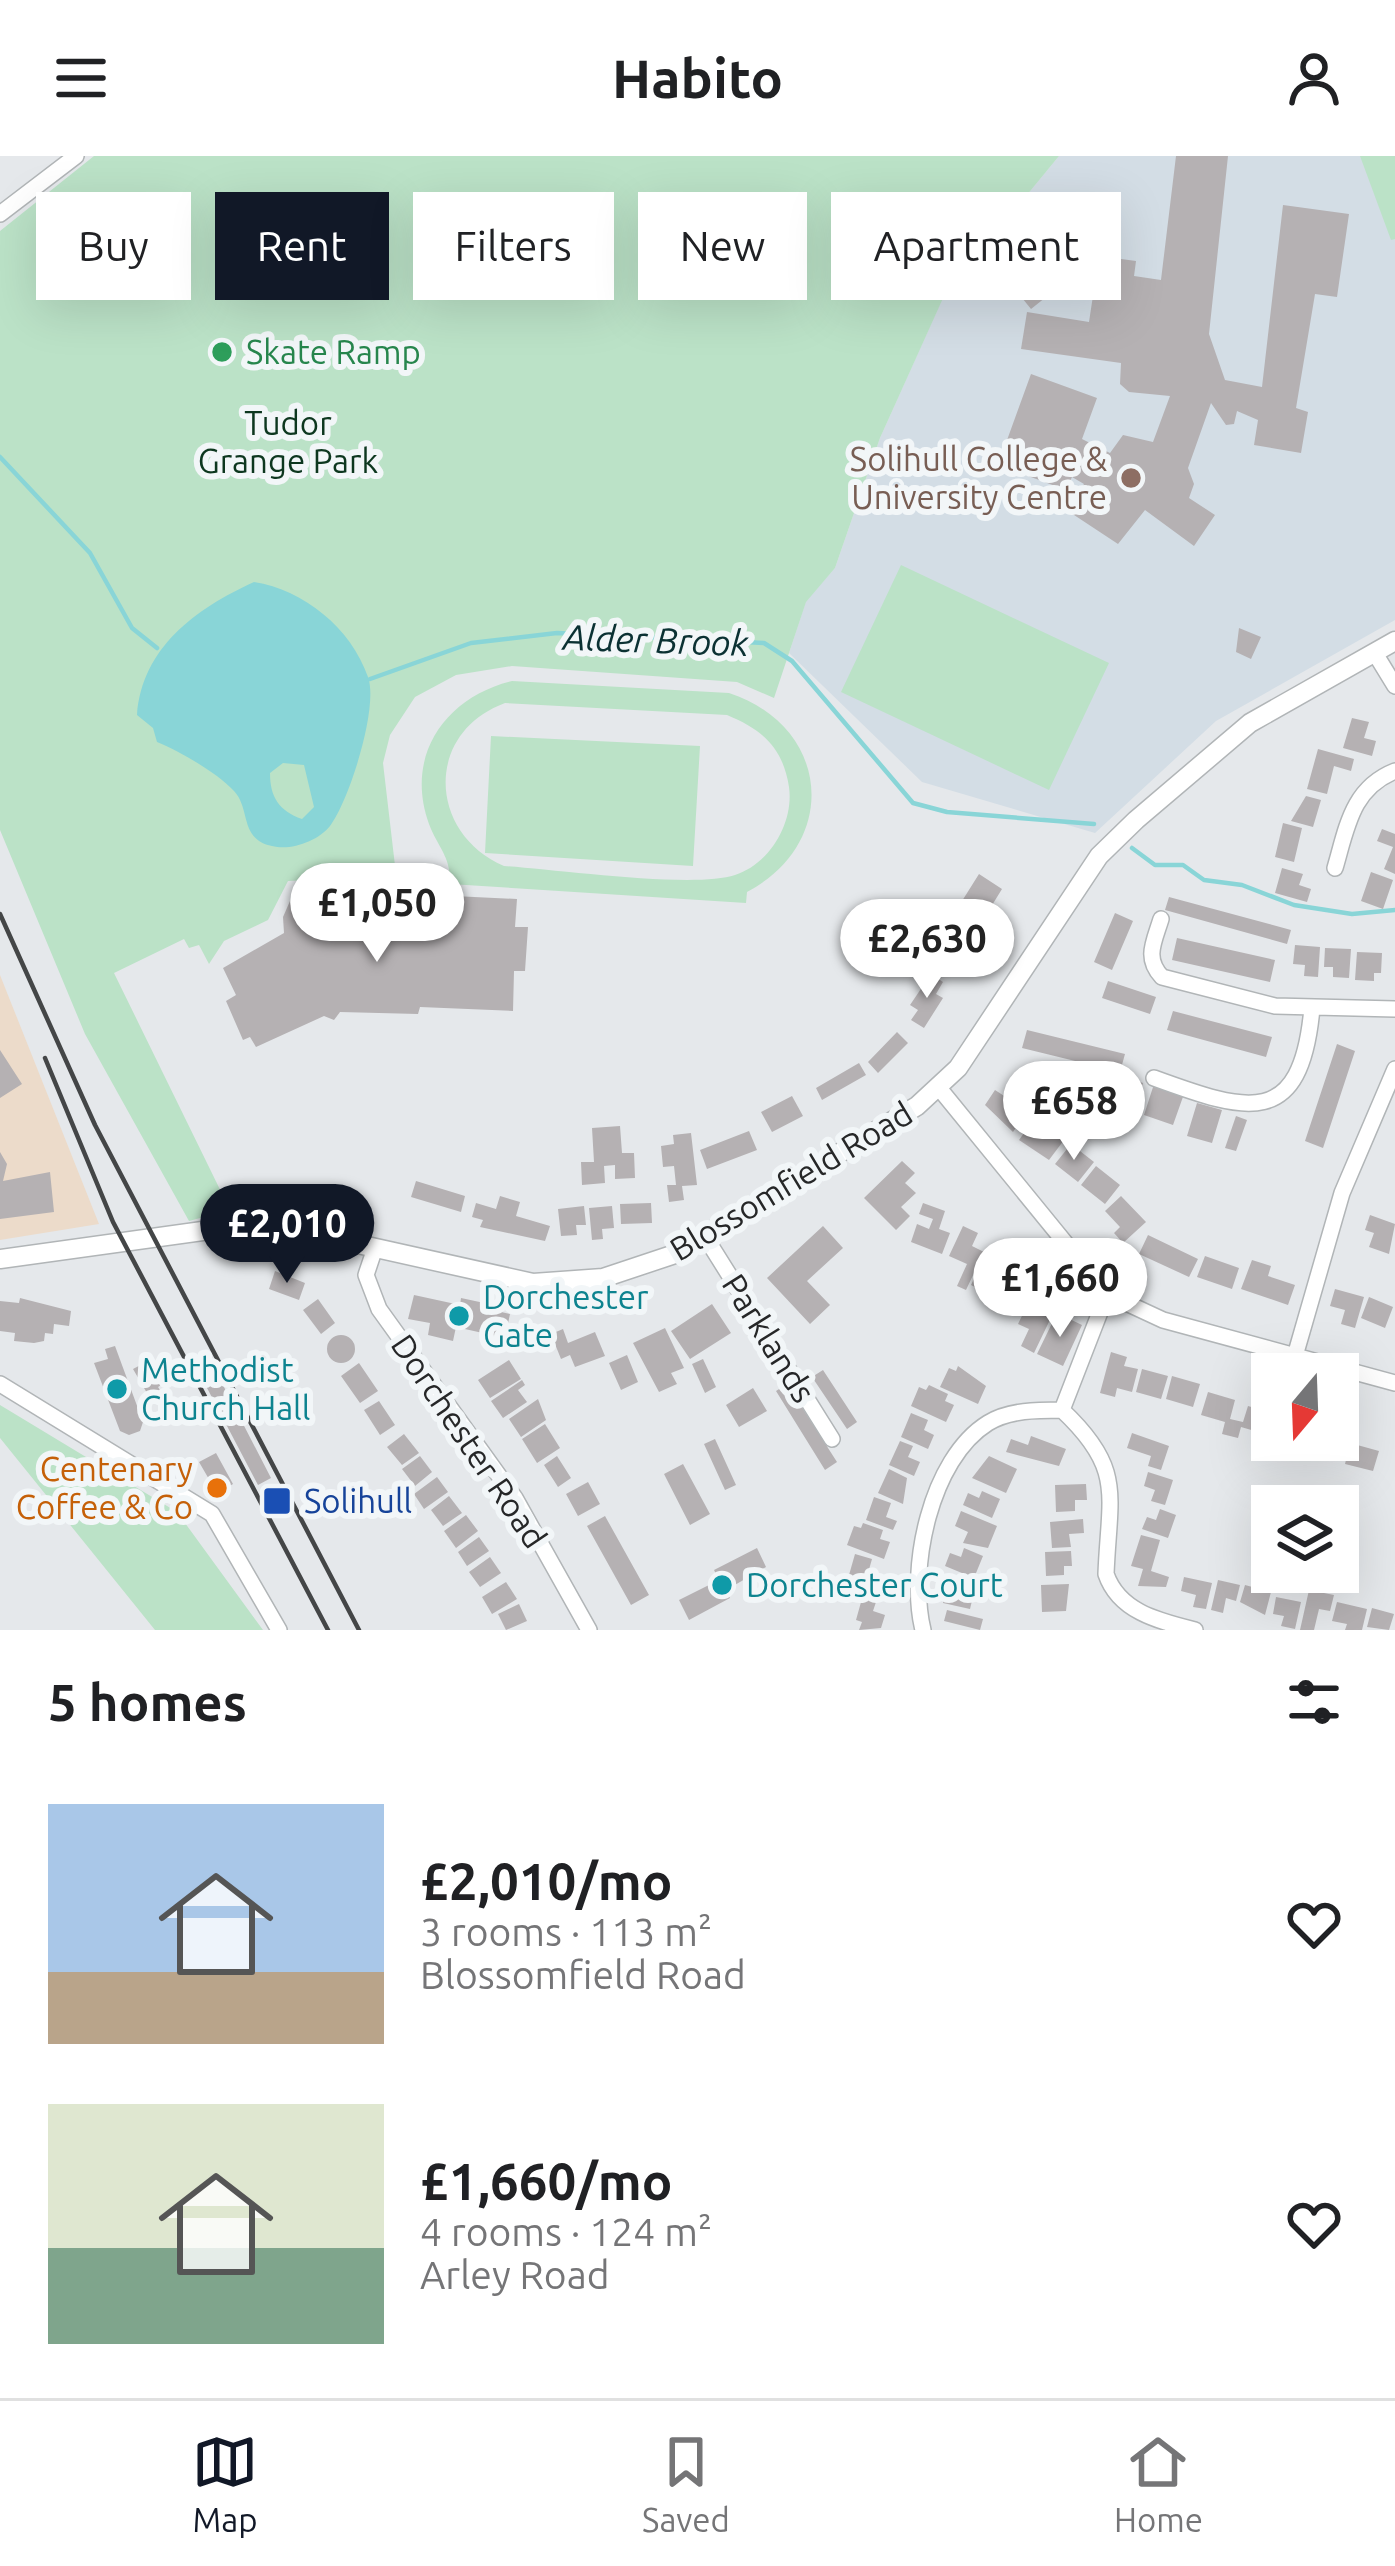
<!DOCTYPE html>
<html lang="en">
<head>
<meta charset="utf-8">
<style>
	body { margin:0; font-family:Ubuntu,sans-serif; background:#f6f6f6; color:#202124; height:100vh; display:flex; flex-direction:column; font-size:45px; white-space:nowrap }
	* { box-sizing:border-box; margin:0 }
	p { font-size:39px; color:#757577 }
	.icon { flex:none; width:66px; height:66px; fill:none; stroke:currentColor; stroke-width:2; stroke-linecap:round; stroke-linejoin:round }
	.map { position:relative; height:1474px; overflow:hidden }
	.side { display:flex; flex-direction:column; background:#fff; flex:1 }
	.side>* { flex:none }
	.hud { position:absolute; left:36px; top:36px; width:1323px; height:108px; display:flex; gap:24px }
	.needle { width:78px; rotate:199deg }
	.tools { position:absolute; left:1251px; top:1197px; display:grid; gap:24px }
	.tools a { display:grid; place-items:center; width:108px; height:108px; border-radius:0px; background:#fff; box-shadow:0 12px 48px #0002; font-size:60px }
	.price { position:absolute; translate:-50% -102px; padding:0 27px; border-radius:42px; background:#fff; color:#222; font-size:39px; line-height:78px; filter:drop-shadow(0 3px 6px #0008) }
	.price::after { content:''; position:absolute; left:50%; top:72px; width:36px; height:27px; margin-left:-18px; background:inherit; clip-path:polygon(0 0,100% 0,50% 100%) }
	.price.selected { background:#111827; color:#fff }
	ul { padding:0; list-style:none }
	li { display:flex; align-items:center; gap:36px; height:300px; padding:0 48px }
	li span { display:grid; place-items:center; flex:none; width:336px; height:240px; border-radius:0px; color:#555 }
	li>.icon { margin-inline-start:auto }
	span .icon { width:144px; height:144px; fill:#fffc; stroke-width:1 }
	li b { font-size:51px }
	h2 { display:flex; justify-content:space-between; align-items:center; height:144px; padding:0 48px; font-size:51px }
	.tag { padding:0 42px; border-radius:0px; background:#fff; box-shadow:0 12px 48px #0002; font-size:42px; line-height:108px }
	.tag.selected { background:#111827; color:#fff }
	header { display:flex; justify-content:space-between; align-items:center; height:156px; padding:0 48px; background:#fff; font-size:54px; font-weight:600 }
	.tab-bar { display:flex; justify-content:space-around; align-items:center; height:168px; border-top:3px solid #e0e0e0; background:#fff; font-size:33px; color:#757577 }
	.tab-bar a { display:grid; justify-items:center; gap:6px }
	.tab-bar .selected { color:#111827 }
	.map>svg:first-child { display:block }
	.commercial { fill:#ecdbca }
	.built { fill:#d3dde5 }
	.green { fill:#bbe2c7; fill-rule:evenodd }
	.water { fill:#89d5d7; fill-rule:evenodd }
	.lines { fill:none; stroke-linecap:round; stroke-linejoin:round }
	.stream { stroke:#89d5d7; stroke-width:4.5 }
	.building { fill:#b5b1b3 }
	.minor-casing { stroke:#b1b5b7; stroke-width:18 }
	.major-casing { stroke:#b1b5b7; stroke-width:21 }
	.minor { stroke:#fff; stroke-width:15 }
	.major { stroke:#fff; stroke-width:18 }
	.rail { stroke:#444647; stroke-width:4.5 }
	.leisure-dot { fill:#2e9e5b; stroke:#f2f6f8; stroke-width:4.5 }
	.education-dot { fill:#8d6e63; stroke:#f2f6f8; stroke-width:4.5 }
	.culture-dot { fill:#0f9aa8; stroke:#f2f6f8; stroke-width:4.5 }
	.food-dot { fill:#e8710a; stroke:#f2f6f8; stroke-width:4.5 }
	.transit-dot { fill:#1a4fb4; stroke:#f2f6f8; stroke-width:4.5 }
	.labels { text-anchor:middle; stroke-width:12; stroke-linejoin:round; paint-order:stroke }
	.leisure-label { font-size:33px; fill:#27864d; stroke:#f2f6f8; text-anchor:start }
	.park-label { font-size:33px; fill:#0d371f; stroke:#f2f6f8 }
	.education-label { font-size:33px; fill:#785e54; stroke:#f2f6f8; text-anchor:end }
	.street-label { font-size:33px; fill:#262728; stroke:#f2f6f8 }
	.culture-label { font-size:33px; fill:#0d838f; stroke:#f2f6f8; text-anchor:start }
	.food-label { font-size:33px; fill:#c56008; stroke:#f2f6f8; text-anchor:end }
	.transit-label { font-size:33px; fill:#164399; stroke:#f2f6f8; text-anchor:start }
	.water-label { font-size:36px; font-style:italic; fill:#0b3133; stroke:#f2f6f8 }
</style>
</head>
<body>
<header><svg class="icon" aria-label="menu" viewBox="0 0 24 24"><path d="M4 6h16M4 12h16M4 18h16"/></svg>Habito<svg class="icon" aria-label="person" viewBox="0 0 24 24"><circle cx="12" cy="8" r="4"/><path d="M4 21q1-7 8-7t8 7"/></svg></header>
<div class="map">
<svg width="1395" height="1474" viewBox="0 0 1395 1474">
	<rect width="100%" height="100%" fill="#e5e8eb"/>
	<path class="commercial" d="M0 819 99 1068 0 1084Z"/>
	<path class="built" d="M1059 0H1395V464L1216 565 1095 677 922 626 789 497 806 445 835 412 880 282 944 139Z"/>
	<path class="green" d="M94 0H1059L944 140 880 282 835 412 806 446 774 542 737 526 512 510 456 519 415 541 390 579 383 607 401 761 358 762C347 722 324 723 288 725L268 764 224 785 209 808 199 789 189 792 184 783 114 817 230 1054 189 1065 85 878 0 674V75Z
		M1360 0H1395V83L1391 84Z
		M901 409 1109 507 1049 634 841 536Z
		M512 525 729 537C830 570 841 686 747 736L746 747 450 728C451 700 438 692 429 668 404 599 446 541 512 525ZM505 547 727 559C763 574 783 592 789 631 794 666 770 708 735 719 694 733 553 713 504 710 428 677 424 577 505 547Z
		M491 580 700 590 693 710 485 697Z
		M0 1249 177 1356 263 1474H155L0 1282Z"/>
	<path class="water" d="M254 426C304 434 351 472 368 521 379 551 349 645 330 670 318 685 291 695 272 690 239 683 251 653 234 635 216 616 181 596 157 586L153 572 137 559C142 492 195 453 254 426ZM283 607 304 609 314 651 302 663C279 655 270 641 270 617Z"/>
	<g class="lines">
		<path class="stream" d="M0 301 90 397 132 472 157 492
			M370 523 471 487 557 477 764 487 792 505 913 647 947 656 1094 668
			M1132 692 1155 709H1183L1204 724 1242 729 1294 749 1352 758 1395 754"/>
	</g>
	<path class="building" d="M1176 0H1228L1209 178 1225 224 1262 231 1283 49 1349 58 1337 141 1315 138 1296 252 1308 256 1301 297 1254 289 1258 264 1237 255 1234 268 1226 269 1211 247 1188 312 1194 328 1189 342 1215 359 1194 390 1145 354 1118 388 1068 355 1084 328 1072 321 1066 334 998 309 1031 218 1097 242 1082 283 1110 297 1123 279 1153 286 1170 240 1129 236 1120 228 1121 207 1021 193 1027 156 1089 166 1099 100 1136 105 1134 120 1161 124Z
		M1060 71 1089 107 1031 153 1002 117Z
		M1239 472 1261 481 1251 503 1236 496Z
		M1352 562 1369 566 1364 582 1376 585 1372 600 1343 592Z
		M1318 593 1354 603 1351 615 1334 610 1327 638 1307 633Z
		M1306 640 1321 644 1313 671 1291 665Z
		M1283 667 1302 672 1294 706 1275 701Z
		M1382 673 1395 678V718L1384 713 1393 691 1377 685Z
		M1282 712 1303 718 1299 729 1311 733 1307 746 1275 737Z
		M1371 716 1393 724 1383 753 1361 745Z
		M979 718 1002 733 986 759 962 745Z
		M313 734 339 745 347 767 431 769 433 739 517 743 515 771H528L525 815H514L513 855 420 851 418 858 340 856 334 864 324 860 256 891 250 881 243 884 226 845 236 839 223 812 284 777 283 761 290 745Z
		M1169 741 1291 774 1287 788 1165 754Z
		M953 746 986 763 967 800 955 793 949 805 928 794Z
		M1115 757 1133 765 1112 814 1094 806Z
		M1177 782 1275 804 1270 826 1172 804Z
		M1295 789 1320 791 1318 821 1304 820 1305 809 1293 808Z
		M1325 792 1351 793 1349 822 1333 821V811H1324Z
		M1357 796 1382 797 1381 817H1374V825L1355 824Z
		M931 818 943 826 936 838 943 842 924 872 911 864 918 854 910 849Z
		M1108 825 1156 841 1150 858 1102 842Z
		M1173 855 1272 881 1266 901 1167 874Z
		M1027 874 1125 898 1120 916 1022 892Z
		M897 876 908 887 878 917 868 906Z
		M1337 888 1355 895 1323 992 1305 985Z
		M0 894 22 928 0 942Z
		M859 907 866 919 822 944 816 932Z
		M1129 922 1143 927 1133 958 1119 954Z
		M1154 928 1184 938 1173 969 1144 959Z
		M995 934 1027 955 1013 976 985 949Z
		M792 940 803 960 772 976 761 956Z
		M1197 947 1222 954 1212 987 1187 980Z
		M1236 960 1247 964 1236 995 1225 992Z
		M1034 963 1064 984 1049 1004 1019 984Z
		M620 970 622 997H634L635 1022 615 1023V1009L604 1010 605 1027 582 1029 581 1006H594L592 972Z
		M749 975 757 994 707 1013 700 994Z
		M691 977 697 1029 682 1030 684 1044 669 1046 667 1029H676L674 1010 663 1011 661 990 674 988 673 979Z
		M1071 988 1094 1006 1078 1026 1055 1008Z
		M0 996 7 1008 3 1025 50 1016 54 1056 0 1063Z
		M902 1005 915 1017 905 1027 916 1037 901 1051 910 1060 896 1074 864 1042Z
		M1096 1010 1120 1029 1105 1048 1081 1029Z
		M416 1025 465 1040 461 1056 411 1041Z
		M500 1040 520 1046 516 1060 550 1070 545 1085 480 1071 483 1064 472 1061 476 1047 496 1053Z
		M1121 1040 1146 1066 1123 1087 1114 1077 1120 1071 1105 1055Z
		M651 1047 652 1067 621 1068 620 1048Z
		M923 1047 945 1055 939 1073 950 1077 942 1098 911 1086 917 1068 929 1073 933 1063 919 1058Z
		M584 1050 586 1069H576L577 1079 561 1080 558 1053Z
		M612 1050 614 1072 602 1073 603 1083 592 1084 589 1052Z
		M1370 1059 1395 1068 1389 1098 1369 1091 1374 1077 1365 1074Z
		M823 1070 843 1092 807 1125 830 1149 810 1168 767 1122Z
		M963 1070 978 1077 972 1090 984 1096 966 1134 957 1130 967 1108 949 1100Z
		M1148 1079 1198 1103 1189 1121 1139 1098Z
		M989 1092 999 1097 986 1123 997 1128 992 1140 971 1129Z
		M1205 1100 1239 1112 1232 1133 1197 1121Z
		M1252 1104 1271 1110 1268 1120 1295 1129 1288 1149 1241 1133Z
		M275 1115 305 1127 299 1144 269 1133Z
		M1004 1124 1027 1135 1017 1157 994 1146Z
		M1035 1133 1059 1145 1034 1197 1021 1190 1029 1173 1018 1168Z
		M1335 1133 1364 1141 1355 1172 1341 1168 1345 1154 1330 1150Z
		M414 1139 460 1149 461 1142 489 1148 488 1153 510 1158 505 1182 456 1171 453 1185 428 1179 430 1167 408 1163Z
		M1369 1141 1393 1151 1385 1172 1361 1162Z
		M20 1142 71 1155 69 1170 54 1168 53 1178 45 1177 44 1185 34 1187 14 1185 15 1177 0 1175V1145L19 1147Z
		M318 1143 335 1167 321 1178 303 1154Z
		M712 1148 731 1177 690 1203 671 1175Z
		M1057 1157 1082 1169 1063 1210 1037 1198Z
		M665 1172 684 1212 671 1217 677 1228 659 1236 633 1187Z
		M563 1173 568 1187 595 1176 605 1200 575 1211 570 1199 561 1203 551 1178Z
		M327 1193a14 14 0 1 1 28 0a14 14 0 1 1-28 0Z
		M115 1190 143 1266 140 1275 129 1279 120 1275 94 1207 108 1203 105 1193Z
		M1111 1196 1127 1201 1124 1210 1138 1213 1132 1236 1117 1232 1115 1241 1100 1237Z
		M627 1199 638 1226 621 1234 609 1207Z
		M703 1203 716 1231 705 1237 692 1208Z
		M150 1204 163 1228 158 1231 162 1237 151 1244 133 1213Z
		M210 1204 271 1322 258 1329 196 1211Z
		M509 1204 521 1223 490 1242 478 1224Z
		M359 1207 378 1235 360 1247 341 1220Z
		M958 1210 986 1230 978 1248 940 1231 949 1212 956 1215Z
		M1142 1213 1168 1220 1161 1243 1136 1236Z
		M823 1214 857 1266 847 1273 812 1221Z
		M1172 1220 1200 1228 1193 1251 1166 1243Z
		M522 1224 525 1229 518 1234 527 1246 503 1262 491 1245Z
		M787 1228 837 1306 825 1314 776 1235Z
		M929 1229 948 1238 945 1245 954 1249 946 1266 911 1250 919 1231 926 1234Z
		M753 1232 767 1255 739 1271 726 1249Z
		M1208 1236 1235 1244 1230 1263 1243 1266 1248 1250 1272 1257V1280L1241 1271 1238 1282 1222 1278 1225 1266 1201 1259Z
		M538 1243 546 1264 521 1281 509 1263Z
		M379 1245 395 1269 380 1279 364 1254Z
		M911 1257 928 1264 924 1274 934 1279 928 1293 901 1281Z
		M545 1268 560 1292 537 1307 522 1283Z
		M1132 1277 1169 1290 1161 1314 1148 1310 1151 1300 1127 1292Z
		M404 1278 419 1297 402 1309 387 1291Z
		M1031 1280 1066 1293 1059 1310 1006 1296 1011 1283 1028 1289Z
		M715 1283 736 1329 725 1334 704 1288Z
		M1280 1284H1328L1324 1297 1299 1289 1296 1297 1277 1291Z
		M900 1285 913 1290 908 1301 920 1306 914 1320 889 1309Z
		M1350 1287 1379 1295 1373 1315 1345 1308Z
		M216 1297 233 1328 217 1337 199 1306Z
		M420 1300 432 1316 415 1330 402 1313Z
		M557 1300 571 1322 558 1331 544 1309Z
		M989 1300 1017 1313 1006 1337 972 1322Z
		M683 1308 710 1358 690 1369 664 1318Z
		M889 1313 907 1322 903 1348 878 1337Z
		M1148 1316 1173 1324 1165 1349 1151 1345 1155 1334 1144 1330Z
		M437 1321 448 1336 424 1353 414 1338Z
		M588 1326 600 1348 578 1360 566 1338Z
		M1086 1328 1087 1344H1075V1355L1056 1356 1055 1329Z
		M982 1335 1000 1343 992 1362 963 1349 968 1337 979 1342Z
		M449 1340 462 1357 443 1370 431 1354Z
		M874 1341 891 1347 886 1361 897 1365 893 1374 866 1364Z
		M1160 1353 1176 1359 1168 1382 1142 1373 1147 1361 1156 1364Z
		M961 1355 997 1370 988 1392 963 1387 968 1376 955 1370Z
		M466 1359 478 1375 456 1392 444 1375Z
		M605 1360 649 1439 631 1449 587 1370Z
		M1083 1363 1084 1377 1069 1378 1071 1391 1052 1392 1050 1366Z
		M863 1367 883 1374 880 1383 890 1386 884 1403 847 1389 854 1370 861 1372Z
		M1141 1379 1160 1384 1151 1415 1169 1421 1166 1431 1138 1430 1143 1413 1131 1410Z
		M479 1381 489 1395 467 1410 458 1396Z
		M757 1392 766 1411 726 1434 730 1442 689 1464 679 1444 719 1424 714 1414Z
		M964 1392 983 1400 974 1422 945 1410 950 1397 961 1401Z
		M1071 1395 1072 1410H1064V1419L1046 1420 1045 1396Z
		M855 1398 872 1403 868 1417 887 1422 883 1436 847 1426Z
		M490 1401 501 1417 480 1431 469 1416Z
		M959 1420 977 1424 970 1453 943 1447 947 1430 956 1432Z
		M1184 1421 1212 1427 1206 1453 1193 1451 1196 1439 1181 1435Z
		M1218 1424 1240 1429 1236 1445 1226 1442 1223 1457 1211 1454Z
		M506 1426 517 1443 492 1458 482 1441Z
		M1069 1428 1066 1455 1042 1456 1041 1429Z
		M1245 1429 1271 1436 1265 1459 1240 1446Z
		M1309 1434 1334 1439 1330 1455 1319 1453 1314 1474H1300Z
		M863 1439 877 1443 873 1455 885 1459 881 1472 859 1474 862 1466 856 1464Z
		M1276 1441 1301 1446 1295 1473 1281 1470 1284 1460 1273 1458Z
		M1337 1446 1367 1453 1362 1474H1345L1347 1468 1332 1465Z
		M519 1448 527 1465 506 1474 498 1458Z
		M1372 1452 1394 1458 1389 1474 1367 1471Z
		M947 1454 983 1463 980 1474 944 1465Z"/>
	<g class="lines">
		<g class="minor-casing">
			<path id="minor" d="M0 58 76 0
				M1376 499 1395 530
				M1335 712C1347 671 1352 632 1395 615
				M1161 763C1154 786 1144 802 1162 821L1275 850 1395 853
				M1154 922C1247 956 1301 974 1312 852
				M939 932 1107 1138 1163 1164 1395 1227
				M706 1082 832 1283
				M375 1092 366 1119 379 1153 515 1342 589 1474
				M1295 1200 1342 1037 1395 913
				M0 1228 212 1358 279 1474
				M1062 1254C1125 1313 1109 1339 1106 1418 1119 1456 1159 1465 1195 1474
				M923 1474C908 1413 930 1303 988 1267 1009 1254 1038 1254 1062 1254L1107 1138"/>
		</g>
		<g class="major-casing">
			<path id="major" d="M0 1103 217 1073 313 1078 533 1127 603 1122 672 1099 917 950 958 912 1099 700 1136 664 1250 567 1395 485"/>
		</g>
		<use href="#minor" class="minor"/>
		<use href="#major" class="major"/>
		<path class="rail" d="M0 758 95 969 359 1474
			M45 902 113 1066 328 1474"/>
	</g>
	<circle class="leisure-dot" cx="222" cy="196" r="12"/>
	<circle class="education-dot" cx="1131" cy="322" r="12"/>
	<g class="culture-dot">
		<circle cx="459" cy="1160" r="12"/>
		<circle cx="117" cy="1233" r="12"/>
		<circle cx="722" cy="1429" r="12"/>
	</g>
	<circle class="food-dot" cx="217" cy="1332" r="12"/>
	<rect class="transit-dot" x="262" y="1330" width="30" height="30" rx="6"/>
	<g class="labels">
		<g class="leisure-label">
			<text x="246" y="208">Skate Ramp</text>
		</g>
		<g class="park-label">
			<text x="288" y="279">Tudor<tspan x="288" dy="38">Grange Park</tspan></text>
		</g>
		<g class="education-label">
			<text x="1107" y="315">Solihull College &amp;<tspan x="1107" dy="38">University Centre</tspan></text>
		</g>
		<g class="street-label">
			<text transform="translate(791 1025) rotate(-31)" y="12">Blossomfield Road</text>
			<text transform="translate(769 1182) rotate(58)" y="12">Parklands</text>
			<text transform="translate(469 1285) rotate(56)" y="12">Dorchester Road</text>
		</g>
		<g class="culture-label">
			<text x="483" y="1153">Dorchester<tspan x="483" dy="38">Gate</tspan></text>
			<text x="141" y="1226">Methodist<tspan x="141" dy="38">Church Hall</tspan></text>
			<text x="746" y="1441">Dorchester Court</text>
		</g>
		<g class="food-label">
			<text x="193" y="1325">Centenary<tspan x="193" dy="38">Coffee &amp; Co</tspan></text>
		</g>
		<g class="transit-label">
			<text x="304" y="1357">Solihull</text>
		</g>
		<g class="water-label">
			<text transform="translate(656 484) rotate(2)" y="13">Alder Brook</text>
		</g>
	</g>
</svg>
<div class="tools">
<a><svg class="needle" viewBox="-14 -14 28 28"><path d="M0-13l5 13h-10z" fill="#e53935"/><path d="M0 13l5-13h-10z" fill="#757577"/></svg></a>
<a><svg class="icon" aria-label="layers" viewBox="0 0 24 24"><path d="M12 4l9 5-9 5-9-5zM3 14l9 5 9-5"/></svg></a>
</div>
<b class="price" style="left:377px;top:809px">£1,050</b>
<b class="price" style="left:927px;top:845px">£2,630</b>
<b class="price" style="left:1074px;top:1007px">£658</b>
<b class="price selected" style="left:287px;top:1130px">£2,010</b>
<b class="price" style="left:1060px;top:1184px">£1,660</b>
<div class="hud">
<a class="tag">Buy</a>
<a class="tag selected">Rent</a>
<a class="tag">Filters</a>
<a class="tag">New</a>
<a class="tag">Apartment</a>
</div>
</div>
<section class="side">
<h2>5 homes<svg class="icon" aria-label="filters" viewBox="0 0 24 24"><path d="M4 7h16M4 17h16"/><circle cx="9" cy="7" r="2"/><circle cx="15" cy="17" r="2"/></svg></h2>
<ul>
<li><span style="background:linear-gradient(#a9c7e8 70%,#b9a48a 0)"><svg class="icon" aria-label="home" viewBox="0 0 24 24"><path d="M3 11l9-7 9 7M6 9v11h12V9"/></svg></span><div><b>£2,010/mo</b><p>3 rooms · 113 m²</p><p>Blossomfield Road</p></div><svg class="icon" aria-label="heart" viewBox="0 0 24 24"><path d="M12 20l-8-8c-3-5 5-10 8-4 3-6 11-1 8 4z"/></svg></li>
<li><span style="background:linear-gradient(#dfe7d0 60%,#7fa58c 0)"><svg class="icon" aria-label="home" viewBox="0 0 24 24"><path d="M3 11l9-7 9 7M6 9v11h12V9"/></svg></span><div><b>£1,660/mo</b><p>4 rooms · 124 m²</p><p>Arley Road</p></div><svg class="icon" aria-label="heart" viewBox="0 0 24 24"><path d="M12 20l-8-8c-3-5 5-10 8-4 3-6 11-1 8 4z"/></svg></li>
</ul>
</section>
<nav class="tab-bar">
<a class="selected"><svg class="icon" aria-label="map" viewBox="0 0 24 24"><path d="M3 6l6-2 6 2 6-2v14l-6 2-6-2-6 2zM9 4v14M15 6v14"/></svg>Map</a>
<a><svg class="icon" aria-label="saved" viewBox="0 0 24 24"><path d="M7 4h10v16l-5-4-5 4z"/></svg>Saved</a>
<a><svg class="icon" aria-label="home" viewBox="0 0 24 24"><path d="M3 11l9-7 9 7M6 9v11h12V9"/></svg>Home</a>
</nav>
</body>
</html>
